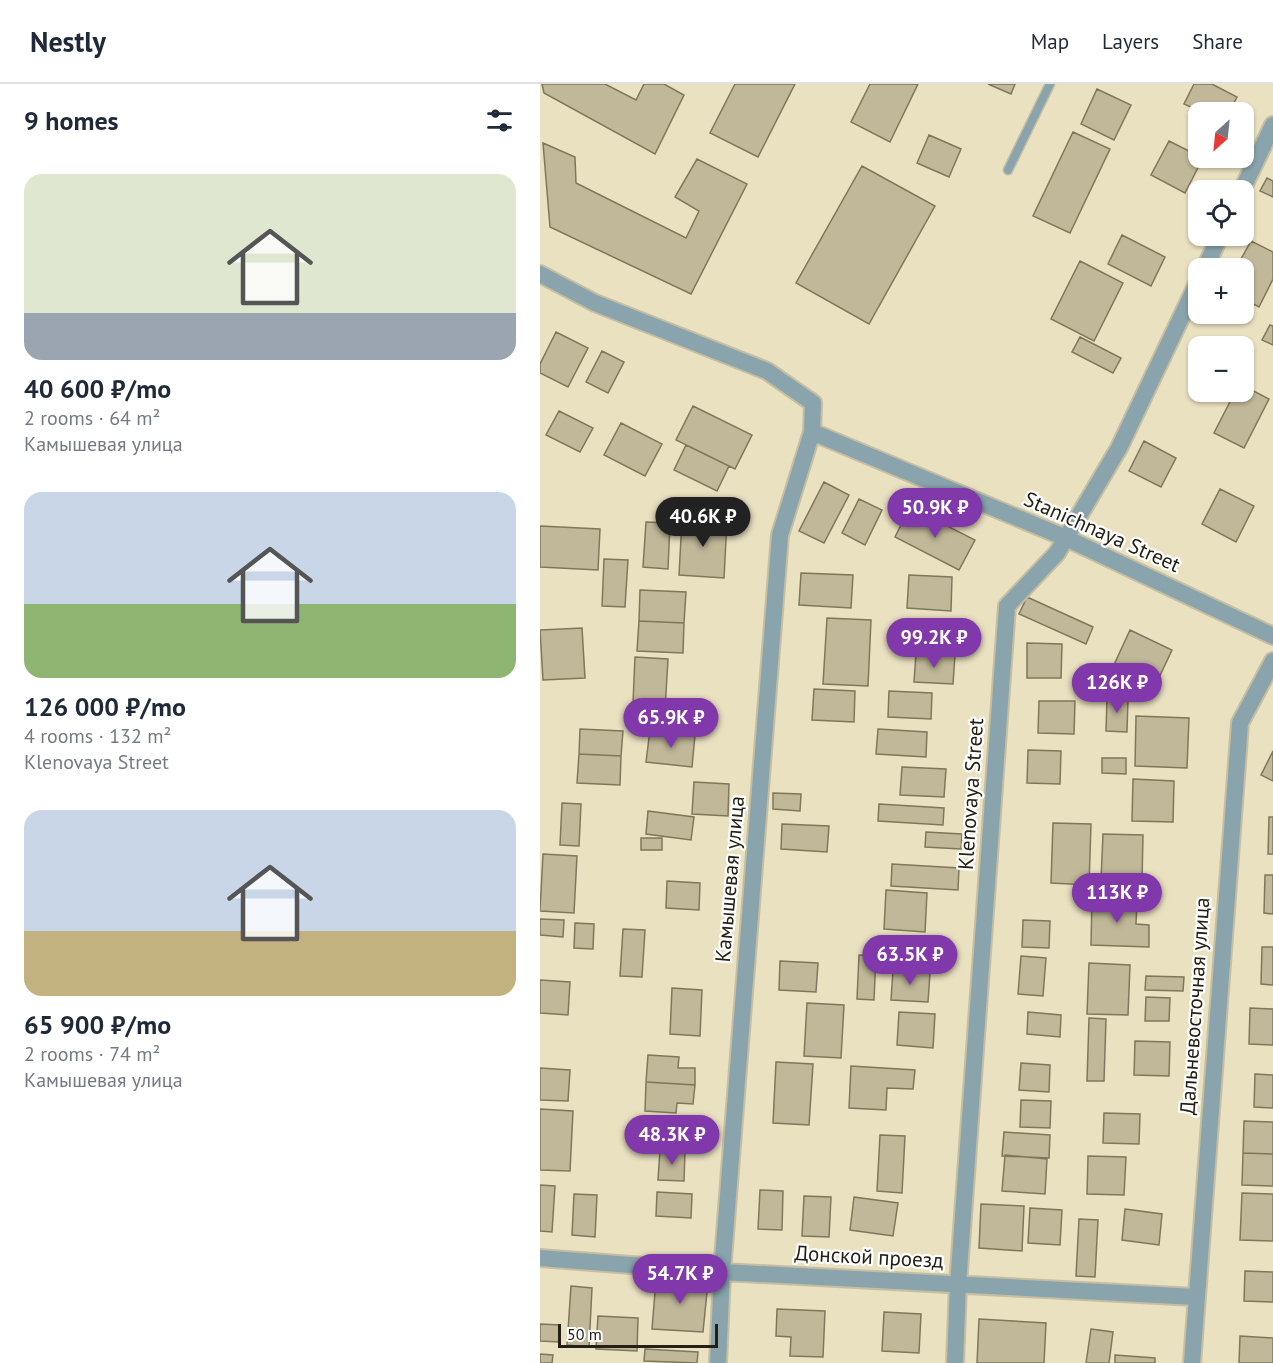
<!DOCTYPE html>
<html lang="en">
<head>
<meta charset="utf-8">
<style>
	body { margin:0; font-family:"PT Sans",sans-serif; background:#f2f2f3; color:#1f2937; height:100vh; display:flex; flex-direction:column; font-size:22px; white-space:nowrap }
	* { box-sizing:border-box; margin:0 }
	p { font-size:20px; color:#747a83 }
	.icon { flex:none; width:33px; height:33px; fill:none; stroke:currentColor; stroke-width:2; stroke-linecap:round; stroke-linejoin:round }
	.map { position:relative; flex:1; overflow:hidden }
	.details { display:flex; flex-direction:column; background:#fff; width:540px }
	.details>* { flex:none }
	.needle { width:39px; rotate:207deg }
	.tools { position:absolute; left:648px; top:18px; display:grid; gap:12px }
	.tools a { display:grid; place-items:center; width:66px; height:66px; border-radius:12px; background:#fff; box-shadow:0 2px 4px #0004; font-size:30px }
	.scale { position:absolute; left:18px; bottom:15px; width:160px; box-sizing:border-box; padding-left:6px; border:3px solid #242015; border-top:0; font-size:16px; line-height:21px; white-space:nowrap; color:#242015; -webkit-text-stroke:4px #fff; paint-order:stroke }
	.price { position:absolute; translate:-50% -51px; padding:0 14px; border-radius:21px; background:#8038ab; color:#fff; font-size:20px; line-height:39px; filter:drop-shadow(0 2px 3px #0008) }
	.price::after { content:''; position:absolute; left:50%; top:36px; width:18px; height:14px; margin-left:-9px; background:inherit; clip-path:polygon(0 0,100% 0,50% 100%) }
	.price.selected { background:#222; color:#fff }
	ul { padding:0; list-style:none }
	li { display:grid; align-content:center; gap:12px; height:318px; padding:0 24px }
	li span { display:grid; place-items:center; height:186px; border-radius:18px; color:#555 }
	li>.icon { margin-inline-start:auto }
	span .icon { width:108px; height:108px; fill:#fffc; stroke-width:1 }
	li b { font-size:26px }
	h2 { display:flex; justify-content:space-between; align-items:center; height:72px; padding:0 24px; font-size:26px }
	header { display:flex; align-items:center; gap:36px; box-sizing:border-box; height:84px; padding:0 30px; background:#fff; border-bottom:2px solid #e0e1e3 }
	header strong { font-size:28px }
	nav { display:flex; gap:33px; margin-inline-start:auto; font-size:21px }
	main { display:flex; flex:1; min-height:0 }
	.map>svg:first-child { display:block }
	.building { fill:#c1b899; stroke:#80775b; stroke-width:1.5 }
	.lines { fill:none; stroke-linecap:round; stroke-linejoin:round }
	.service-casing { stroke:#c6bea2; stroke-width:11 }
	.minor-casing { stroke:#c6bea2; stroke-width:20 }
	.service { stroke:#89a4ac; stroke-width:8 }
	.minor { stroke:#89a4ac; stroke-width:16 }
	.labels { text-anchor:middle; stroke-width:4.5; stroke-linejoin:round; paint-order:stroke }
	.street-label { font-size:21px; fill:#242015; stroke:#fff }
</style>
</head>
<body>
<header>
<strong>Nestly</strong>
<nav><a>Map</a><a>Layers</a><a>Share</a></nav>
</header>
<main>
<section class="details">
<h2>9 homes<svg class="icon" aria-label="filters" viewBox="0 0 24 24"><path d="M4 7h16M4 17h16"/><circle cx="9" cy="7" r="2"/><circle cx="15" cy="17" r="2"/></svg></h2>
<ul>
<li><span style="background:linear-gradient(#dfe7d0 75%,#9aa5b1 0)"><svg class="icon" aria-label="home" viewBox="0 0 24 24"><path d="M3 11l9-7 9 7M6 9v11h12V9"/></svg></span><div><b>40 600 ₽/mo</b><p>2 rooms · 64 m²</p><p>Камышевая улица</p></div></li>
<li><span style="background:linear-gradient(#c9d6e8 60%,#8fb573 0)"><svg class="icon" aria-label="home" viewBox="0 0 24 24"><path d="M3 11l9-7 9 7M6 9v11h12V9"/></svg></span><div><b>126 000 ₽/mo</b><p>4 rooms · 132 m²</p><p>Klenovaya Street</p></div></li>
<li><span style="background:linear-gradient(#c9d6e8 65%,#c2b280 0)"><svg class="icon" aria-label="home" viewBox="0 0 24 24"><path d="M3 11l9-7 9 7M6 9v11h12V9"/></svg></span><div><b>65 900 ₽/mo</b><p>2 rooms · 74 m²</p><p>Камышевая улица</p></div></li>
</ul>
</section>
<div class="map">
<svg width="733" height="1279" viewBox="0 0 733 1279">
	<rect width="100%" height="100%" fill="#eae1c1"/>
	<path class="building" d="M2 0H65L96 16 104 0H124L144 11 115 70 4 9Z
		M195 0H255L218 73 170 49Z
		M330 0H378L350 58 311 38Z
		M448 0H475L471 10Z
		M654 0H672L697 13 689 28H661L644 20Z
		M557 5 591 21 574 56 541 40Z
		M533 48 570 65 530 149 493 132Z
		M389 51 421 65 409 93 377 79Z
		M629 57 663 74 645 109 611 91Z
		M3 59 35 73 36 99 146 154 159 127 135 113 157 75 207 100 151 210 10 143Z
		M322 82 395 122 329 240 256 199Z
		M727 94 733 97V113L720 107Z
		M582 151 625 173 611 202 568 180Z
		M711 157 733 168V195L719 223 704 215V184H696Z
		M540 177 583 199 554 257 511 235Z
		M730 241 733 242V261L722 256Z
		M16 248 48 264 28 303 0 289V280Z
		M540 253 581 274 573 289 532 268Z
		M62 267 84 278 68 309 46 298Z
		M704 302 729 315 704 364 674 349 695 308H704Z
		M153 322 212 351 195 385 136 356Z
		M19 327 53 344 40 368 6 351Z
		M81 339 122 360 105 392 64 371Z
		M604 357 636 374 621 403 589 387Z
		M146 361 189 382 177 407 134 386Z
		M284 398 309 411 284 459 259 447Z
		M680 405 714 422 696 458 662 440Z
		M319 415 342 426 325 461 302 449Z
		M370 423 435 456 419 486 355 453Z
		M142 435 187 437 184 494 139 491Z
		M106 438 130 439 128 485 103 483Z
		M0 442 60 445 58 486 0 483Z
		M64 475 88 476 85 523 62 522Z
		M261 489 313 491 311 524 259 521Z
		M369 491 412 493 411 527 367 524Z
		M100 506 146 508 144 539 99 537Z
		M487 513 553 543 546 560 479 530Z
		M287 534 331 536 328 602 283 600Z
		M99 537 144 539 143 569 97 567Z
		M42 544 45 594 3 596 0 546Z
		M590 546 632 566 615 602 573 583Z
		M487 559 522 560 521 594H487Z
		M376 569 415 571 413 600 374 598Z
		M95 573 128 575 124 643 92 642Z
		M274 605 315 607 314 638 272 636Z
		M349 607 392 609 391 635 348 633Z
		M567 613 588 614 587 648 566 647Z
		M499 617H535L534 650 498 649Z
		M596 632 649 634 647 684 595 682Z
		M40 645 83 647 81 672 39 670Z
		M338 645 387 648 386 673 336 670Z
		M110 646 155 651 152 683 106 678Z
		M488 666 521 667 520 700 487 699Z
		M733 667V697L721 691Z
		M39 670 81 672 80 701 37 699Z
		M562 674H586V690L562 689Z
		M362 683 406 685 404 713 360 711Z
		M593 695 634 697 633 738 592 737Z
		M154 698 189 700 188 732 152 730Z
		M233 709 261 710 260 727 233 725Z
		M22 719 41 720 39 762 20 761Z
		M339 720 404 724 403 741 338 737Z
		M108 727 154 733 151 756 106 750Z
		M729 733H733V770H728Z
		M513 739 551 740 549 801 511 799Z
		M242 740 289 742 287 768 241 765Z
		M386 748 422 750 421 765 385 763Z
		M563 750 603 751 602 797 561 796Z
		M101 754H122V766H101Z
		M3 770 37 772 34 829 0 827Z
		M352 780 419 784 418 806 351 802Z
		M725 791H733V830L724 829Z
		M127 797 160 799 159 826 126 824Z
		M346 806 387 809 385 848 344 845Z
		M552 815 597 817 596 840 609 841V863L551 861Z
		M0 835 24 836 23 853 0 851Z
		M483 836 510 837 509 864 482 863Z
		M35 839 54 840 53 865 34 864Z
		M83 845 105 846 102 893 80 892Z
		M722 863H733V901L721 900Z
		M319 871 336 872 334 916 317 915Z
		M481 872 506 874 503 912 478 910Z
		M240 877 278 879 276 908 239 906Z
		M549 879 590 881 588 931 547 930Z
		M353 886 390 889 388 918 351 916Z
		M606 892 644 893 643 907 605 906Z
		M0 896 30 898 28 931 0 929Z
		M132 904 162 906 160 952 130 950Z
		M606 913 630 914 629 937H605Z
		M267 919 304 921 301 974 264 972Z
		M710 924 733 925V961L709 960Z
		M359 928 395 930 393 964 357 961Z
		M488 928 521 931 520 953 487 950Z
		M549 934 566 935 564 997H547Z
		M595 957 630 958 629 992 594 991Z
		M108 971 139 973 138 984H155V1001L106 998Z
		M236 978 273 980 269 1041 233 1039Z
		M481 979 510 981 509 1008 479 1006Z
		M311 982 375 986 373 1005 347 1004 346 1026 309 1024Z
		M0 984 30 986 28 1017 0 1016Z
		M715 990 733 991V1024L714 1023Z
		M106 998 155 1001 153 1020 137 1019 136 1029 105 1027Z
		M481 1016 511 1017 510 1044 480 1043Z
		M0 1025 33 1027 30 1087 0 1086Z
		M564 1029 600 1030 599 1060 563 1059Z
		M704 1037 733 1038V1070L703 1069Z
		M464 1048 510 1051 509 1074 462 1072Z
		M340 1051 365 1052 362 1109 337 1107Z
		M120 1066 145 1067 144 1097 118 1096Z
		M703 1069 733 1070V1102L702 1101Z
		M465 1071 507 1075 505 1110 462 1107Z
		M548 1072 586 1073 584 1111 547 1110Z
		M0 1101 15 1102 12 1148 0 1147Z
		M220 1106 243 1107 242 1146 218 1145Z
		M117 1108 152 1110 151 1134 116 1132Z
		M702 1109 733 1110V1157L700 1156Z
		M34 1110 57 1111 55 1153 32 1151Z
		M264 1112 291 1113 289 1153 262 1152Z
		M314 1113 358 1119 353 1152 310 1146Z
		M441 1120 484 1122 482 1167 439 1164Z
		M490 1124 522 1126 520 1161 488 1159Z
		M585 1125 622 1130 619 1161 582 1156Z
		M539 1135 558 1136 555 1193 536 1192Z
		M705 1187 733 1188V1218L704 1217Z
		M116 1195 168 1198 163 1248 112 1245Z
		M31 1202 52 1204 49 1263 27 1261Z
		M237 1225 285 1227 283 1273 250 1272 251 1253 236 1252Z
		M344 1228 381 1230 379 1269 342 1267Z
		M58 1232 98 1234 97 1267 56 1265Z
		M439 1235 506 1239 504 1279H437Z
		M0 1240 20 1241 19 1258 0 1257Z
		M551 1245 573 1248 569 1279H546Z
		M700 1252 733 1254V1279H699Z
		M105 1265 158 1268 157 1279 104 1277Z
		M0 1270 13 1271 12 1279H0Z
		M575 1271 615 1274V1279H575Z"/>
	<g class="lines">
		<g class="service-casing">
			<path id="service" d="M468 86 510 0"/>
		</g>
		<g class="minor-casing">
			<path id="minor" d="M702 106 733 41
				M665 184 680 152
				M0 190 55 219 227 287 273 319 272 348 240 451 182 1188 178 1279
				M272 348 526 454 733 552
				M0 1174 182 1188 656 1213
				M415 1279 418 1201 467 522 517 469 579 364 658 198
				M652 1279 700 639 733 577"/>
		</g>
		<use href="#service" class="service"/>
		<use href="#minor" class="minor"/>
	</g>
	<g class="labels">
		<g class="street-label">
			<text transform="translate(562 448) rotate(24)" y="7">Stanichnaya Street</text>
			<text transform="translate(431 710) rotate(-86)" y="7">Klenovaya Street</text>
			<text transform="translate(190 795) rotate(-85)" y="7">Камышевая улица</text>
			<text transform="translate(655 922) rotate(-86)" y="7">Дальневосточная улица</text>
			<text transform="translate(329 1173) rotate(3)" y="7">Донской проезд</text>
		</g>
	</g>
</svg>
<div class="tools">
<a><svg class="needle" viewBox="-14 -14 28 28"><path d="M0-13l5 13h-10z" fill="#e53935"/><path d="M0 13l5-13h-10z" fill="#747a83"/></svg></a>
<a><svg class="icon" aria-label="locate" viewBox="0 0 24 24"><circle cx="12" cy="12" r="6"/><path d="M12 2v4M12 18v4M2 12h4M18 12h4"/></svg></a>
<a>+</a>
<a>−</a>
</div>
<div class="scale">50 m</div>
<b class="price" style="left:395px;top:455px">50.9K ₽</b>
<b class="price selected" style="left:163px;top:464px">40.6K ₽</b>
<b class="price" style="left:394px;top:585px">99.2K ₽</b>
<b class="price" style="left:577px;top:630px">126K ₽</b>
<b class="price" style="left:131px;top:665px">65.9K ₽</b>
<b class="price" style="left:577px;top:840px">113K ₽</b>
<b class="price" style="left:370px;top:902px">63.5K ₽</b>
<b class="price" style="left:132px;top:1082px">48.3K ₽</b>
<b class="price" style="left:140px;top:1221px">54.7K ₽</b>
</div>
</main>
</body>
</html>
